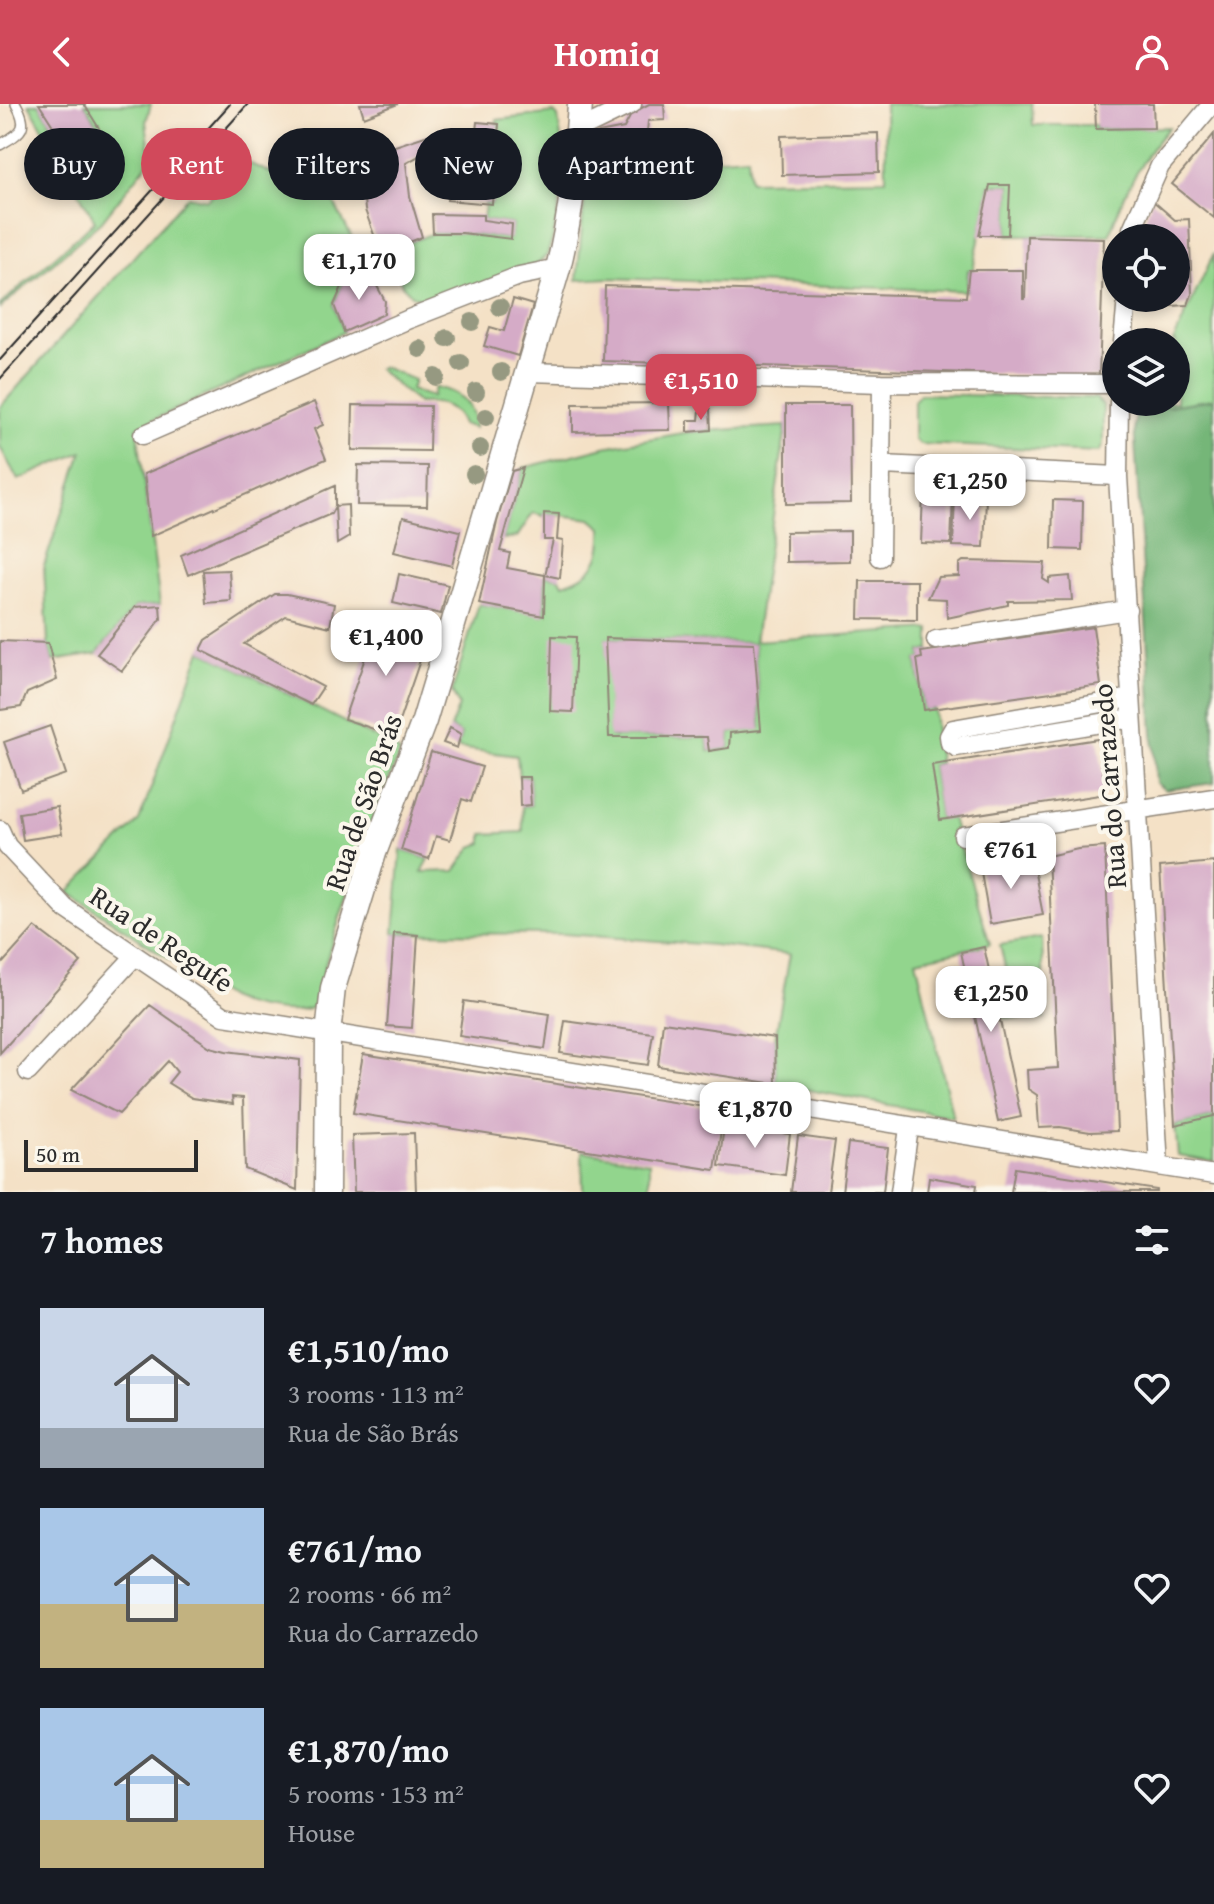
<!DOCTYPE html>
<html lang="en">
<head>
<meta charset="utf-8">
<style>
	body { margin:0; font-family:"Gentium Book Plus",serif; background:#20242c; color:#f1f3f6; height:100vh; display:flex; flex-direction:column; font-size:30px; white-space:nowrap }
	* { box-sizing:border-box; margin:0 }
	p { font-size:26px; color:#9ea1a6 }
	.icon { flex:none; width:44px; height:44px; fill:none; stroke:currentColor; stroke-width:2; stroke-linecap:round; stroke-linejoin:round }
	.map { position:relative; height:1088px; overflow:hidden }
	.sheet { display:flex; flex-direction:column; background:#171b24; flex:1 }
	.sheet>* { flex:none }
	.banner { position:absolute; left:24px; top:24px; width:800px; height:72px; display:flex; gap:16px }
	.fabs { position:absolute; left:1102px; top:120px; display:grid; gap:16px }
	.fabs a { display:grid; place-items:center; width:88px; height:88px; border-radius:50%; background:#171b24; box-shadow:0 4px 12px #0003; font-size:40px }
	.scale { position:absolute; left:24px; bottom:20px; width:174px; box-sizing:border-box; padding-left:8px; border:4px solid #2b2b2b; border-top:0; font-size:22px; line-height:28px; white-space:nowrap; color:#2b2b2b; -webkit-text-stroke:6px #fbf7ec; paint-order:stroke }
	.price { position:absolute; translate:-50% -68px; padding:0 18px; border-radius:16px; background:#fff; color:#222; font-size:26px; line-height:52px; filter:drop-shadow(0 2px 4px #0008) }
	.price::after { content:''; position:absolute; left:50%; top:48px; width:24px; height:18px; margin-left:-12px; background:inherit; clip-path:polygon(0 0,100% 0,50% 100%) }
	.price.selected { background:#d1495b; color:#fff }
	ul { padding:0; list-style:none }
	li { display:flex; align-items:center; gap:24px; height:200px; padding:0 40px }
	li span { display:grid; place-items:center; flex:none; width:224px; height:160px; border-radius:0px; color:#555 }
	li>.icon { margin-inline-start:auto }
	span .icon { width:96px; height:96px; fill:#fffc; stroke-width:1 }
	li b { font-size:34px }
	h2 { display:flex; justify-content:space-between; align-items:center; height:96px; padding:0 40px; font-size:34px }
	.pill { padding:0 28px; border-radius:36px; background:#171b24; box-shadow:0 4px 12px #0003; font-size:28px; line-height:72px }
	.pill.selected { background:#d1495b; color:#fff }
	header { display:flex; justify-content:space-between; align-items:center; height:104px; padding:0 40px; background:#d1495b; color:#fff; font-size:36px; font-weight:800 }
	.map>svg:first-child { display:block }
	.green { fill:#92d58d; stroke:#5e805c; stroke-width:2; fill-rule:evenodd }
	.forest { fill:#75b678; stroke:#507052; stroke-width:2 }
	.building { fill:#d5abc7 }
	.lines { fill:none; stroke-linecap:round; stroke-linejoin:round }
	.service-casing { stroke:#908678; stroke-width:12 }
	.minor-casing { stroke:#908678; stroke-width:21 }
	.tertiary-casing { stroke:#908678; stroke-width:27 }
	.service { stroke:#fff; stroke-width:9 }
	.minor { stroke:#fff; stroke-width:18 }
	.tertiary { stroke:#fff; stroke-width:24 }
	.tram { stroke:#2b2b2b; stroke-width:2 }
	.tree { fill:#969981 }
	.labels { text-anchor:middle; stroke-width:8; stroke-linejoin:round; paint-order:stroke }
	.street-label { font-size:28px; fill:#2b2b2b; stroke:#fbf7ec }
</style>
</head>
<body>
<header><svg class="icon" aria-label="back" viewBox="0 0 24 24"><path d="M15 5l-7 7 7 7"/></svg>Homiq<svg class="icon" aria-label="person" viewBox="0 0 24 24"><circle cx="12" cy="8" r="4"/><path d="M4 21q1-7 8-7t8 7"/></svg></header>
<div class="map">
<svg width="1214" height="1088" viewBox="0 0 1214 1088">
	<rect width="100%" height="100%" fill="#fbf7ec"/>
	<filter id="ink" filterUnits="userSpaceOnUse"><feTurbulence type="fractalNoise" baseFrequency=".0125" numOctaves="2"/><feDisplacementMap in="SourceGraphic" scale="16" xChannelSelector="R" yChannelSelector="G"/><feConvolveMatrix kernelMatrix="1 2 1 2 8 2 1 2 1" color-interpolation-filters="sRGB"/></filter>
	<filter id="wash" filterUnits="userSpaceOnUse"><feTurbulence type="fractalNoise" baseFrequency=".006" numOctaves="4" result="noise"/><feDisplacementMap in="SourceGraphic" scale="32" xChannelSelector="R" yChannelSelector="G"/><feGaussianBlur stdDeviation="1.8" result="paint"/><feColorMatrix in="noise" values="0 0 0 0 0 0 0 0 0 0 0 0 0 0 0 0 0 1.4 0 .05"/><feComposite in="paint" operator="in"/></filter>
	<g filter="url(#wash)">
		<rect width="100%" height="100%" fill="#f4e1c6"/>
		<path class="green" d="M29 0H39L80 64 110 42 84 0H151L146 18 151 55 101 118 0 204V201L95 117Z
			M885 0H1032L1033 21H1096V25L1169 23C1138 59 1125 87 1109 131H1008L1010 81H990L973 166H968L967 187 609 174 577 176 586 80 669 79 667 58 748 52 750 77 886 75Z
			M554 9 558 13 566 69 553 133 547 151 534 163 441 193 423 196 412 191 402 181 393 157 387 160 381 150 433 129H462L510 135 512 120 483 116 485 100H492L497 16Z
			M244 57 333 97 369 167 344 178 334 201 344 228 137 323 160 501 135 503 97 550 52 557 48 539 44 462 82 348 18 376 0 343V303L188 92 207 96Z
			M1214 149V295L1137 307V298H1176V238H1173Z
			M383 263 414 276 411 286 432 293 435 283C458 287 476 299 474 324L462 320C453 299 439 298 418 299L378 265Z
			M920 290 1096 294 1103 301V341L1099 348 920 340 914 335V297Z
			M786 322 755 537 930 525V546L921 548 922 554 917 556 924 605H934L939 659 932 661 940 715 952 714 990 840 916 856 953 1013 776 980 775 934 790 850 713 841 564 830 394 829 401 746 429 755 422 768 455 767 472 743 483 739V730L523 728 522 702 531 701 529 673H519L517 652 457 644 461 630 450 624 459 602 452 588 479 500 544 511 545 471 560 474 563 480C593 471 604 455 602 424L591 415 545 409 544 412 533 409 517 433 503 435 523 364 604 343 688 328ZM606 534 754 539 761 625 730 629 729 644 709 647 707 633H610Z
			M201 546 394 643 400 649C366 732 337 817 313 903 293 913 248 903 228 894L68 788 139 717Z
			M1042 834 1045 915 1001 914 999 895 1012 892 1000 841Z
			M1214 1012V1058L1178 1052 1175 1021Z
			M582 1047 649 1058V1088H583Z"/>
		<path class="forest" d="M1214 295V679L1165 686 1156 679 1134 321 1137 307Z"/>
		<g id="blocks">
			<path class="building" d="M39 0H84L110 42 80 64Z
				M360 0H398L364 13Z
				M649 0H664L665 16 648 17 645 51 621 50 619 81 586 80 593 35 599 29 624 24 632 9Z
				M1095 0H1153L1154 24 1096 25Z
				M477 18 499 20 492 100 447 96 450 62 472 64Z
				M440 27 441 40 406 59 410 92 422 133 381 150 365 106 363 84H372L371 50Z
				M878 29 879 68 782 71 781 32Z
				M1214 30V114L1172 80Z
				M990 81H1010L1008 131H979Z
				M1152 96 1175 116 1189 115 1192 190 1188 201 1137 204V194H1176V134H1138Z
				M432 110 483 111V116L512 120 511 135 462 129H433Z
				M1027 132 1104 134 1099 273 603 257 605 182 966 193 969 166H1023V195H1025Z
				M369 167 385 197 384 210 344 228 334 201 344 178Z
				M513 195 533 201 518 252 484 242 490 223 504 227Z
				M314 298 323 321 314 325 326 355 151 432 144 370Z
				M669 299 670 326 573 328V300Z
				M353 301 430 302 429 347 352 346Z
				M786 301H850L851 399 786 400Z
				M710 305 711 326 688 328V316H699L700 306Z
				M358 361 428 362 427 402 357 401Z
				M523 364 500 447 510 449 507 464 545 471 553 436H544V409L559 410 557 436 563 437 560 474 545 471 544 512 479 500 497 418 512 367Z
				M335 382V402L348 401 349 433 337 440 335 402 331 410 188 471 181 451Z
				M923 390 953 391 951 440 921 439Z
				M955 393 986 394 984 443 953 442Z
				M1053 396 1083 397 1082 446 1052 445Z
				M403 413 460 427 452 462 394 448Z
				M850 427V457L786 458V428Z
				M963 457 1045 459 1043 475 1049 479V474L1070 472 1072 496 1008 497V501L947 514 946 495 928 494 938 473 959 472V460Z
				M229 466 231 497 206 499 203 467Z
				M399 470 448 481 441 510 393 499Z
				M860 477H917V516L859 515Z
				M275 490H287L334 500 330 523 286 512 244 540 323 583 311 601 201 546 206 536Z
				M160 501 161 515 122 567 97 550 135 503Z
				M378 516 428 533 394 632 344 615Z
				M1093 523 1101 581 924 606 917 555 922 554 921 548Z
				M552 532 576 533 573 608 550 607Z
				M605 534 754 539 761 626 730 629 729 644 709 647 707 633H609Z
				M0 537 48 539 57 576 27 589 21 603 0 606Z
				M50 622 66 670 21 686 4 638Z
				M450 624 461 630 457 644 443 639Z
				M1098 635 1106 690 940 716 932 661Z
				M431 648 482 663 471 698 462 695 450 736 436 732 429 755 401 746Z
				M519 673H529L531 701 520 702Z
				M57 703 62 730 23 736 19 709Z
				M1105 743 1117 1027 1090 1028 1060 1023 1039 1024 1037 991 1028 985 1027 966 1058 964 1048 752 1078 745Z
				M1032 754 1043 811 990 820 980 763Z
				M1214 758V1012L1175 1021 1160 763Z
				M35 823 81 858 0 949V862Z
				M394 829 418 831 412 924 387 922Z
				M984 843 1021 1013 998 1018 961 848Z
				M464 897 550 910 545 945 459 932Z
				M150 901 210 943 226 947 300 956 297 1086 245 1065 243 994 232 993 233 1000 192 994 168 979 177 968 168 957 119 1010 71 986Z
				M565 917 653 929 648 961 560 949Z
				M663 918 775 934 776 980 658 962Z
				M363 950 724 1006 715 1066 353 1009Z
				M724 1022 790 1030 785 1071 719 1062Z
				M414 1029 416 1088H354L352 1031Z
				M798 1032 835 1037 828 1088H791Z
				M848 1039 888 1044 883 1088H842Z
				M1015 1064 1157 1086V1088H1011Z
				M929 1073 977 1081 976 1088H927Z"/>
		</g>
	</g>
	<g filter="url(#ink)">
		<use href="#blocks" fill-opacity="0" stroke="#908678" stroke-width="2"/>
		<g class="lines">
			<g class="service-casing">
				<path id="service" d="M0 41C21 28 30 25 16 0"/>
			</g>
			<g class="minor-casing">
				<path id="minor" d="M578 26 632 0
					M1132 134V125L1160 62 1212 0
					M1123 238 1127 194
					M528 268 882 279 1116 280
					M1119 298 1118 372 1159 1062
					M143 331 409 215 519 172 558 164
					M882 361 1118 372
					M880 453 882 279
					M936 536 1127 506
					M1131 594 953 625 949 632 950 639 956 643 1132 614
					M0 726 7 742 65 804 224 912 1214 1071
					M963 732 1214 694
					M28 968 135 852
					M900 1088 909 1024"/>
			</g>
			<g class="tertiary-casing">
				<path id="tertiary" d="M327 1088 328 930 333 884 374 749 424 617 452 524 558 164C572 109 576 56 580 0"/>
			</g>
			<use href="#service" class="service"/>
			<use href="#minor" class="minor"/>
			<use href="#tertiary" class="tertiary"/>
			<path class="tram" d="M0 256 230 0
				M0 275 248 0"/>
		</g>
		<g class="tree">
			<circle cx="500" cy="203" r="9"/>
			<circle cx="472" cy="218" r="9"/>
			<circle cx="447" cy="234" r="9"/>
			<circle cx="420" cy="245" r="9"/>
			<circle cx="461" cy="259" r="9"/>
			<circle cx="501" cy="268" r="9"/>
			<circle cx="436" cy="273" r="9"/>
			<circle cx="476" cy="288" r="9"/>
			<circle cx="486" cy="313" r="9"/>
			<circle cx="480" cy="344" r="9"/>
			<circle cx="474" cy="370" r="9"/>
		</g>
	</g>
	<g class="labels">
		<g class="street-label">
			<text transform="translate(1109 682) rotate(-94)" y="10">Rua do Carrazedo</text>
			<text transform="translate(363 698) rotate(-71)" y="10">Rua de São Brás</text>
			<text transform="translate(162 835) rotate(34)" y="10">Rua de Regufe</text>
		</g>
	</g>
</svg>
<div class="fabs">
<a><svg class="icon" aria-label="locate" viewBox="0 0 24 24"><circle cx="12" cy="12" r="6"/><path d="M12 2v4M12 18v4M2 12h4M18 12h4"/></svg></a>
<a><svg class="icon" aria-label="layers" viewBox="0 0 24 24"><path d="M12 4l9 5-9 5-9-5zM3 14l9 5 9-5"/></svg></a>
</div>
<div class="scale">50 m</div>
<b class="price" style="left:359px;top:198px">€1,170</b>
<b class="price selected" style="left:701px;top:318px">€1,510</b>
<b class="price" style="left:970px;top:418px">€1,250</b>
<b class="price" style="left:386px;top:574px">€1,400</b>
<b class="price" style="left:1011px;top:787px">€761</b>
<b class="price" style="left:991px;top:930px">€1,250</b>
<b class="price" style="left:755px;top:1046px">€1,870</b>
<div class="banner">
<a class="pill">Buy</a>
<a class="pill selected">Rent</a>
<a class="pill">Filters</a>
<a class="pill">New</a>
<a class="pill">Apartment</a>
</div>
</div>
<section class="sheet">
<h2>7 homes<svg class="icon" aria-label="filters" viewBox="0 0 24 24"><path d="M4 7h16M4 17h16"/><circle cx="9" cy="7" r="2"/><circle cx="15" cy="17" r="2"/></svg></h2>
<ul>
<li><span style="background:linear-gradient(#c9d6e8 75%,#9aa5b1 0)"><svg class="icon" aria-label="home" viewBox="0 0 24 24"><path d="M3 11l9-7 9 7M6 9v11h12V9"/></svg></span><div><b>€1,510/mo</b><p>3 rooms · 113 m²</p><p>Rua de São Brás</p></div><svg class="icon" aria-label="heart" viewBox="0 0 24 24"><path d="M12 20l-8-8c-3-5 5-10 8-4 3-6 11-1 8 4z"/></svg></li>
<li><span style="background:linear-gradient(#a9c7e8 60%,#c2b280 0)"><svg class="icon" aria-label="home" viewBox="0 0 24 24"><path d="M3 11l9-7 9 7M6 9v11h12V9"/></svg></span><div><b>€761/mo</b><p>2 rooms · 66 m²</p><p>Rua do Carrazedo</p></div><svg class="icon" aria-label="heart" viewBox="0 0 24 24"><path d="M12 20l-8-8c-3-5 5-10 8-4 3-6 11-1 8 4z"/></svg></li>
<li><span style="background:linear-gradient(#a9c7e8 70%,#c2b280 0)"><svg class="icon" aria-label="home" viewBox="0 0 24 24"><path d="M3 11l9-7 9 7M6 9v11h12V9"/></svg></span><div><b>€1,870/mo</b><p>5 rooms · 153 m²</p><p>House</p></div><svg class="icon" aria-label="heart" viewBox="0 0 24 24"><path d="M12 20l-8-8c-3-5 5-10 8-4 3-6 11-1 8 4z"/></svg></li>
</ul>
</section>
</body>
</html>
